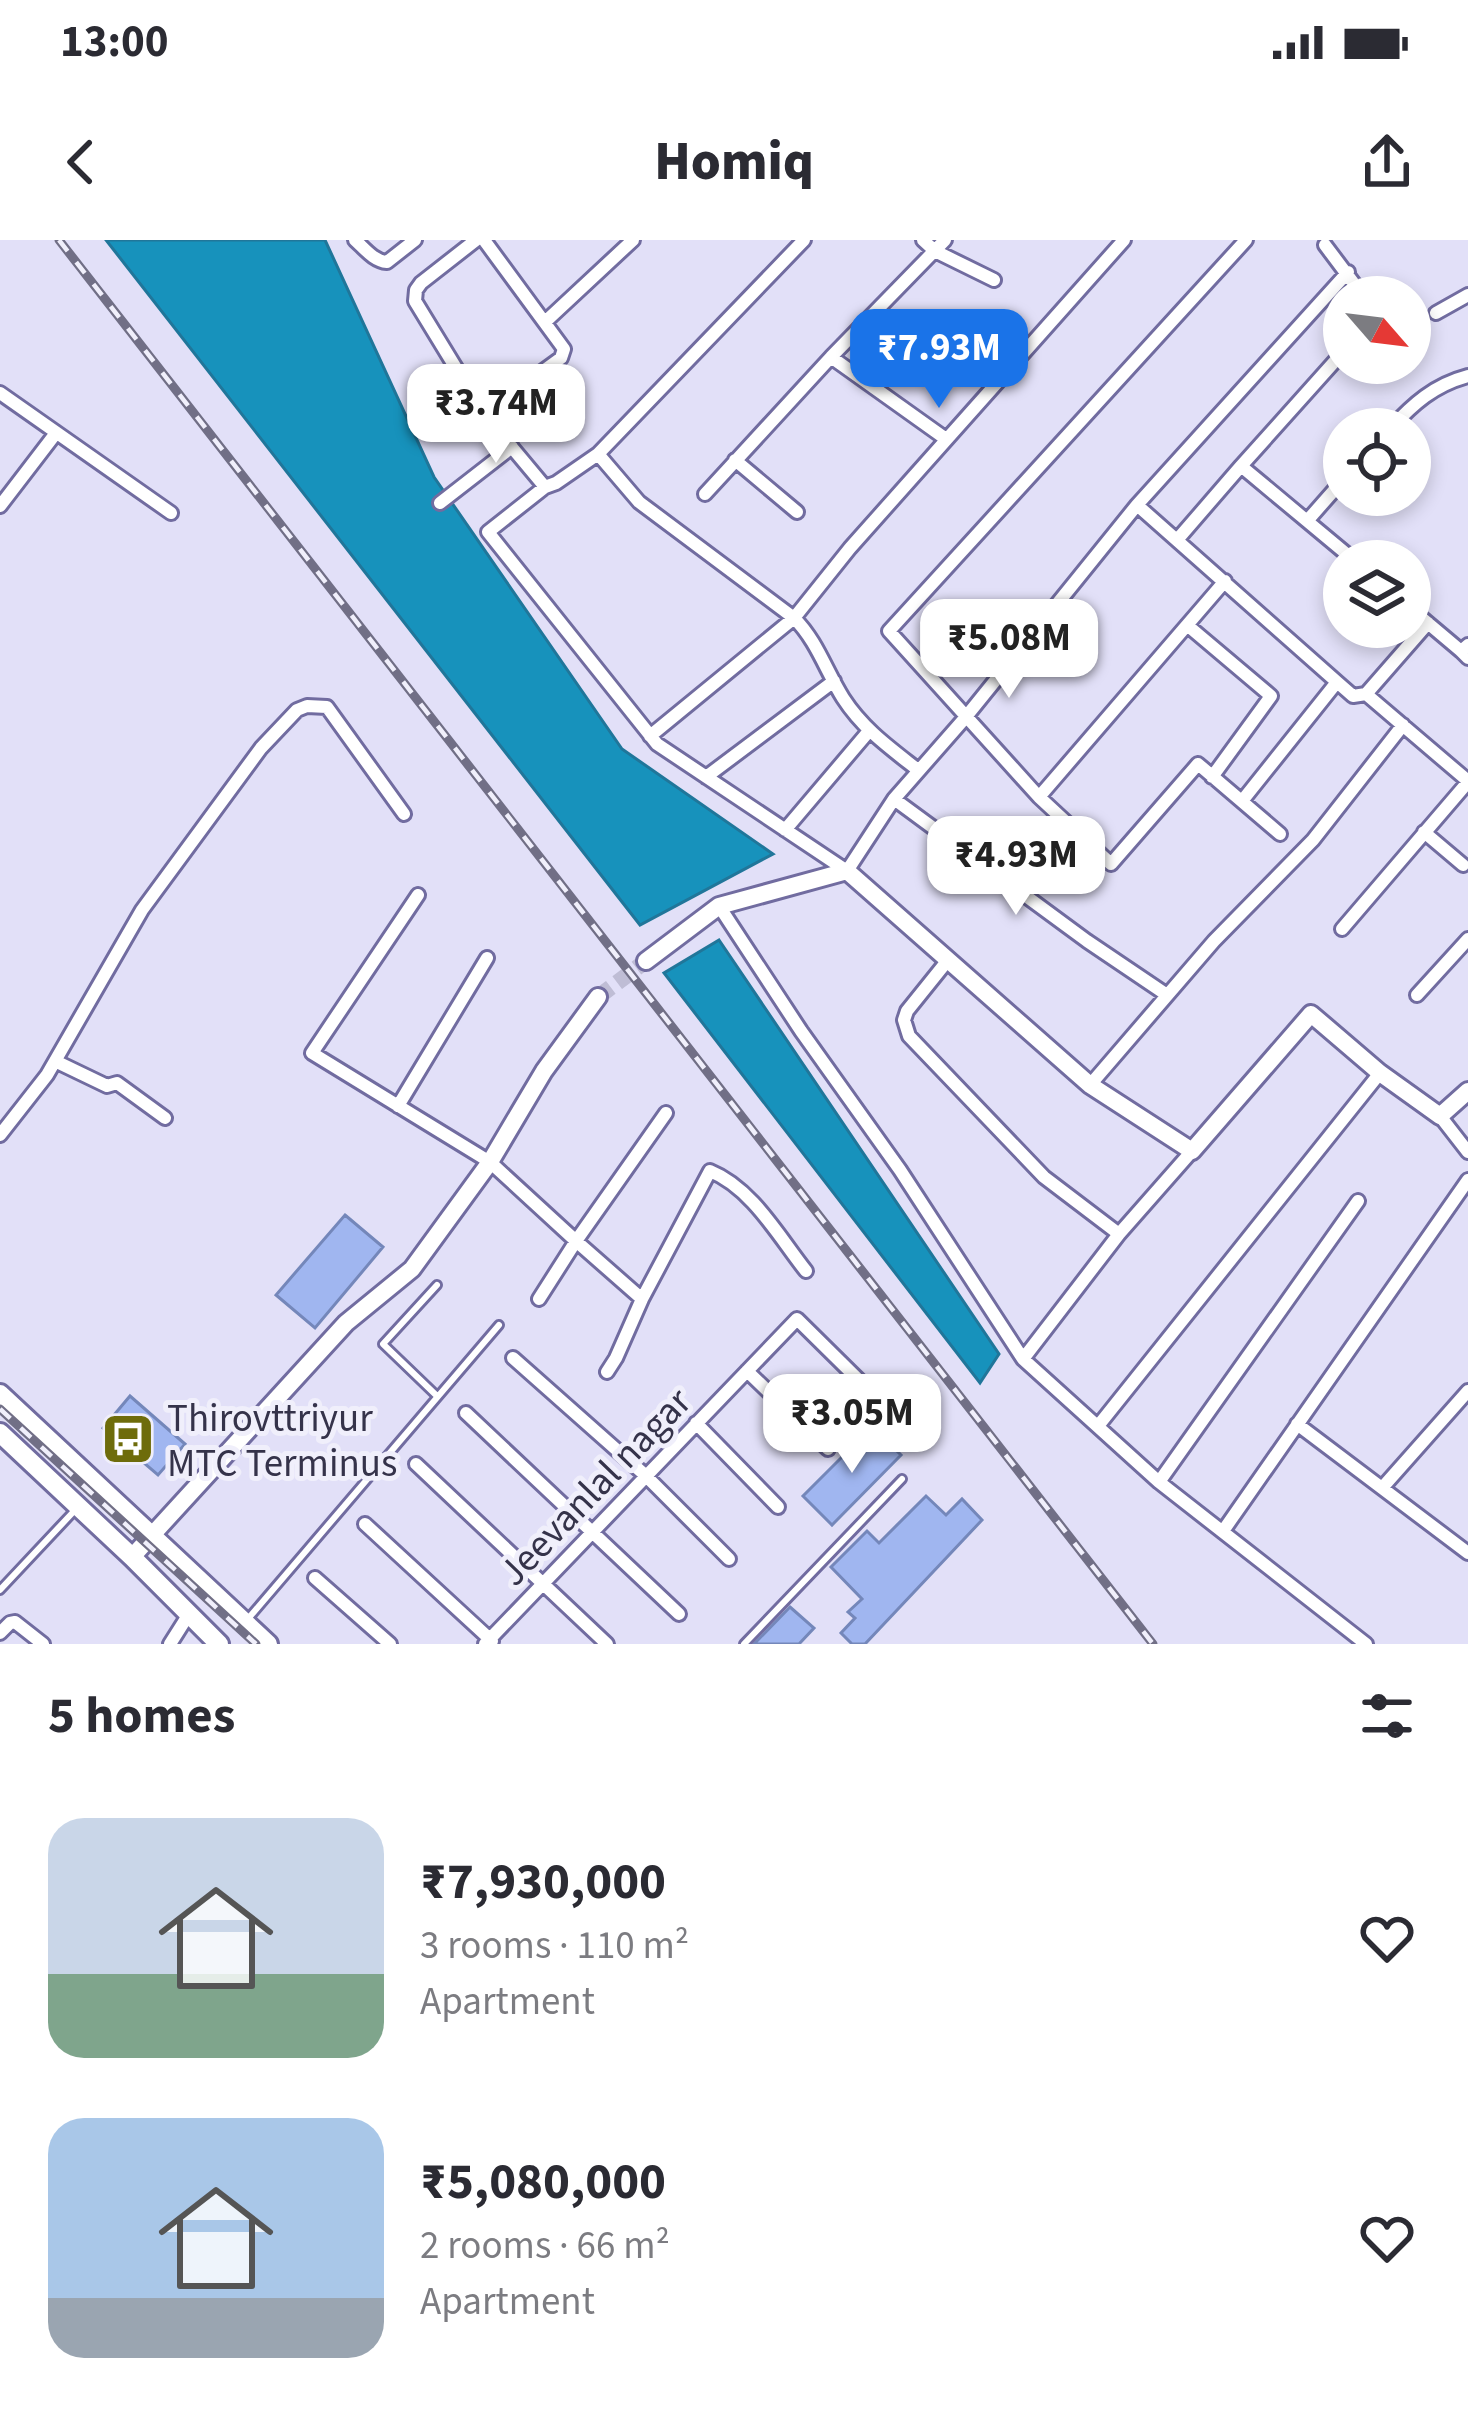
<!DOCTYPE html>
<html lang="en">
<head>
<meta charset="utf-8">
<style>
	body { margin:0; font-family:"Source Sans 3",sans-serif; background:#f2f2f3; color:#2b2b33; height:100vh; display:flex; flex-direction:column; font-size:45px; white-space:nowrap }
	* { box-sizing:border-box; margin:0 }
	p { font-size:39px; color:#7c7c81 }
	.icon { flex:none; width:66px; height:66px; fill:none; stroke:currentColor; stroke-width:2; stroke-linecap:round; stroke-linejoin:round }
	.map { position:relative; height:1404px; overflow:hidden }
	.sheet { display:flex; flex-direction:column; background:#fff; flex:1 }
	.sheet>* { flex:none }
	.needle { width:78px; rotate:118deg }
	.buttons { position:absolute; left:1323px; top:36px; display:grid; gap:24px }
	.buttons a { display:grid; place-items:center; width:108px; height:108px; border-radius:50%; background:#fff; box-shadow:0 6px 18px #0003; font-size:60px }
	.price { position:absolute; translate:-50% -102px; padding:0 27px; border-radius:24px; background:#fff; color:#222; font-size:39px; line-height:78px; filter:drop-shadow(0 3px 6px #0008) }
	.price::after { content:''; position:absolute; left:50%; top:72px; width:36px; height:27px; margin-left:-18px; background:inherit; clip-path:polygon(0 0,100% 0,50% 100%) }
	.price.active { background:#1a73e8; color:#fff }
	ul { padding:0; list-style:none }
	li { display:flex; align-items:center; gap:36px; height:300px; padding:0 48px }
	li span { display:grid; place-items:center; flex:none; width:336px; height:240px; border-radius:36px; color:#555 }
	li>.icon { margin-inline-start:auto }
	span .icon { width:144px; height:144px; fill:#fffc; stroke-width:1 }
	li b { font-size:51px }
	h2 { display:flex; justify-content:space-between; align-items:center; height:144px; padding:0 48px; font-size:51px }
	.status { display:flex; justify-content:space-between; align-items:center; height:84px; padding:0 60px; background:#fff; direction:ltr }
	.status svg { height:33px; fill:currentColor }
	header { display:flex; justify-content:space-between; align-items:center; height:156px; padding:0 48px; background:#fff; font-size:54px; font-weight:800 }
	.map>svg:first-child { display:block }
	.water { fill:#1792bc; stroke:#20769a; stroke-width:3 }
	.building { fill:#a0b6f0; stroke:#7487ba; stroke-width:3 }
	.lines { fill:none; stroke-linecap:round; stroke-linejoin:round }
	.secondary-tunnel { stroke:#bfbdd5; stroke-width:16; stroke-dasharray:16 8; stroke-linecap:butt }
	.lane-casing { stroke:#716ca0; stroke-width:12 }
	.street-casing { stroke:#716ca0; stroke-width:18 }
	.secondary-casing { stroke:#716ca0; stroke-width:22 }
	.primary-casing { stroke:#716ca0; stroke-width:24 }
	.lane { stroke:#fff; stroke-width:6 }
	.street { stroke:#fff; stroke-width:12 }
	.secondary { stroke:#fff; stroke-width:16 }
	.primary { stroke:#fff; stroke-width:18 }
	.rail-casing { stroke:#716f86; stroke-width:9 }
	.rail { stroke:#f0effb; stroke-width:4.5; stroke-dasharray:14; stroke-linecap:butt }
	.labels { text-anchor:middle; stroke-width:10; stroke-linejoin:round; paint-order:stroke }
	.poi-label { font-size:39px; fill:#35334a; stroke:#f0effb; text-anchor:start }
	.street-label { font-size:39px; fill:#35334a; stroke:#f0effb }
</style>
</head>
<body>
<div class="status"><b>13:00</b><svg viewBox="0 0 49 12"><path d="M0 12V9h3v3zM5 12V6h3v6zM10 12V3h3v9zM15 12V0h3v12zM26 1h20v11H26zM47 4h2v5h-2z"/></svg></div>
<header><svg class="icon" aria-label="back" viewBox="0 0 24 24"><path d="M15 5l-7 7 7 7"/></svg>Homiq<svg class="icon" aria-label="share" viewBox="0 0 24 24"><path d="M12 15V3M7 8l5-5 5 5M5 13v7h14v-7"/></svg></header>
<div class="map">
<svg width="1468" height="1404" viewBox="0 0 1468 1404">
	<rect width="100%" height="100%" fill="#e2e0f8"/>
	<path class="water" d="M106 0H325L434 237 622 509 773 614 640 685Z
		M719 700 999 1114 980 1143 664 733Z"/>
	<path class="building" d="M345 975 383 1007 315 1088 276 1055Z
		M130 1156 185 1204 158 1235 103 1188Z
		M872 1187 901 1215 832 1285 803 1256Z
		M926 1256 946 1275 962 1259 982 1280 865 1404H852L841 1393 855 1378 848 1372 862 1359 831 1327 867 1291 879 1303Z
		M790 1367 814 1388 799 1404H754Z"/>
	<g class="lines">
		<path class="secondary-tunnel" d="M598 757 646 721"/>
		<g class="lane-casing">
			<path id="lane" d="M437 1045 383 1104 437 1156
				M0 1350 76 1269
				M247 1380 499 1085
				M744 1404 902 1239"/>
		</g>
		<g class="street-casing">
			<path id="street" d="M355 0C365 9 374 21 387 22L415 0
				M476 0 421 43 416 50 415 61 484 174 545 247
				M484 0 564 109 561 118 484 174
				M804 0 598 214 556 243 545 247 488 292 657 504 847 631 894 559 965 478 1137 265 1348 32
				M923 0 935 11 994 40
				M1246 0 889 391 1039 557 1111 624 1198 524 1280 594
				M1325 5 1364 57
				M1436 73 1468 55
				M545 82 633 0
				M831 117 946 199
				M0 153 171 273
				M1390 189C1413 164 1434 145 1468 136
				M598 214 639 262 794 378C817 401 826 431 843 458 863 489 890 508 918 530
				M735 220 797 272
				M1344 239 1307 281 1355 321
				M705 254 831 117 945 0
				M440 263 512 207
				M1137 265 1337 442
				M0 266 56 193
				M1307 281 1241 226 1344 111
				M1177 300 1241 226
				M1410 368 1461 411
				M1187 385 1271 456 1212 537
				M1468 405 1461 411 1468 418
				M1366 454 1468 541
				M650 496 794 378 850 308 1124 0
				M706 537 834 441
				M1039 557 1225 341
				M894 559 1087 701 1167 755
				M1242 561 1337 442 1353 456 1366 454 1428 383
				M785 590 869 491
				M1424 592 1463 625
				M418 655 312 813 490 922 576 1001 666 873
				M719 666 801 791 900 930 1023 1119 1159 1242 1366 1404
				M1342 689 1468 542
				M948 720 907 771 904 780 909 796 1044 937 1119 994
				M1417 755 1468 699
				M55 821 107 846 117 843 165 878
				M1090 845 1214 701 1313 600 1403 485
				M398 866 487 718
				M1440 876 1468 912
				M0 895 47 835 142 670 261 508 297 470 307 466 327 467 404 574
				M539 1059 576 1001 642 1059
				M513 1118 645 1235 729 1319
				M1023 1119 1119 994 1192 911
				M747 1131 828 1209
				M607 1132 616 1118 642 1059 710 931C752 948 779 997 806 1031
				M466 1173 679 1374
				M696 1183 778 1267
				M1297 1184 1468 1313
				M1098 1186 1380 833
				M416 1224 607 1404
				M1159 1242 1358 961
				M1382 1248 1468 1151
				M365 1284 492 1401
				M1223 1291 1468 940
				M315 1338 390 1404
				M0 1393 10 1383 15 1382 43 1404
				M170 1404 189 1374
				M485 1404 797 1079 878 1159"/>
		</g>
		<g class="secondary-casing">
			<path id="secondary" d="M646 721 719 666 847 631 1090 845 1192 911 1311 774 1380 833 1440 876 1468 851
				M132 1317 346 1083 412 1029 490 922 544 831 598 757"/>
		</g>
		<g class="primary-casing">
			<path id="primary" d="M0 1154 268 1404
				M0 1193 132 1317 219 1404"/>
		</g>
		<use href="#lane" class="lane"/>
		<use href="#street" class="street"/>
		<use href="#secondary" class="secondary"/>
		<use href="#primary" class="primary"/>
		<g class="rail-casing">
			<path id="rail" d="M59 0 1153 1404
				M0 1169 256 1404"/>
		</g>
		<use href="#rail" class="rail"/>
	</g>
	<defs>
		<g id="bus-square" transform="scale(2.7)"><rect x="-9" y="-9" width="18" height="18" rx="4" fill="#6e6c0b" stroke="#f0effb"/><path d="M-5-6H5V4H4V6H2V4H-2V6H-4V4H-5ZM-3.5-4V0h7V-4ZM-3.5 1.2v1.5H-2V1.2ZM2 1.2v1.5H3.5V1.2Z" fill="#fff"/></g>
	</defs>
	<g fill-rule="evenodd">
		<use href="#bus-square" x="128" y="1199"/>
	</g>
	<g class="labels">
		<g class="poi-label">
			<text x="167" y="1191">Thirovttriyur<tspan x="167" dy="45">MTC Terminus</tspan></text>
		</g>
		<g class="street-label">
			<text transform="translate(594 1246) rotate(-46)" y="14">Jeevanlal nagar</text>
		</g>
	</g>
</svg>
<div class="buttons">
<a><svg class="needle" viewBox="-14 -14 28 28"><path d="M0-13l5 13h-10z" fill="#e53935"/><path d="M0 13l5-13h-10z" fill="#7c7c81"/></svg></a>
<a><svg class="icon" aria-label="locate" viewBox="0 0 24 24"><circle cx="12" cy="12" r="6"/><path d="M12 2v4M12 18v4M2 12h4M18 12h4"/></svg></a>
<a><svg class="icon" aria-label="layers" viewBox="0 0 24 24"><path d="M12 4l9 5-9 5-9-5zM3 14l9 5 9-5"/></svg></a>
</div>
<b class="price active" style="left:939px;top:171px">₹7.93M</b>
<b class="price" style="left:496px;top:226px">₹3.74M</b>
<b class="price" style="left:1009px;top:461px">₹5.08M</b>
<b class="price" style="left:1016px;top:678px">₹4.93M</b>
<b class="price" style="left:852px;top:1236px">₹3.05M</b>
</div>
<section class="sheet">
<h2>5 homes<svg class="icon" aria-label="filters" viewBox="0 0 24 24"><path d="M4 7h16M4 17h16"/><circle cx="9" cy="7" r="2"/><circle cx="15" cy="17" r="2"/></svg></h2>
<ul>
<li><span style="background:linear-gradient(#c9d6e8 65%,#7fa58c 0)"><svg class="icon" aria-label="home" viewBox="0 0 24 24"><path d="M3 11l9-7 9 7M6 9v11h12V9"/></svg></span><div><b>₹7,930,000</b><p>3 rooms · 110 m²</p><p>Apartment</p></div><svg class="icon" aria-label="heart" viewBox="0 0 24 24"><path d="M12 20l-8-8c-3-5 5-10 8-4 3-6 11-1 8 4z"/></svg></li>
<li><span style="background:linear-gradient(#a9c7e8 75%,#9aa5b1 0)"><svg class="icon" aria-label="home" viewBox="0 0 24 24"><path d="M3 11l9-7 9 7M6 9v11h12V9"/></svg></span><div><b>₹5,080,000</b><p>2 rooms · 66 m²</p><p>Apartment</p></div><svg class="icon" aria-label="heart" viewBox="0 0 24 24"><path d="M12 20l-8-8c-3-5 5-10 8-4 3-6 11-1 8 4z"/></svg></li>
</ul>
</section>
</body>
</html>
